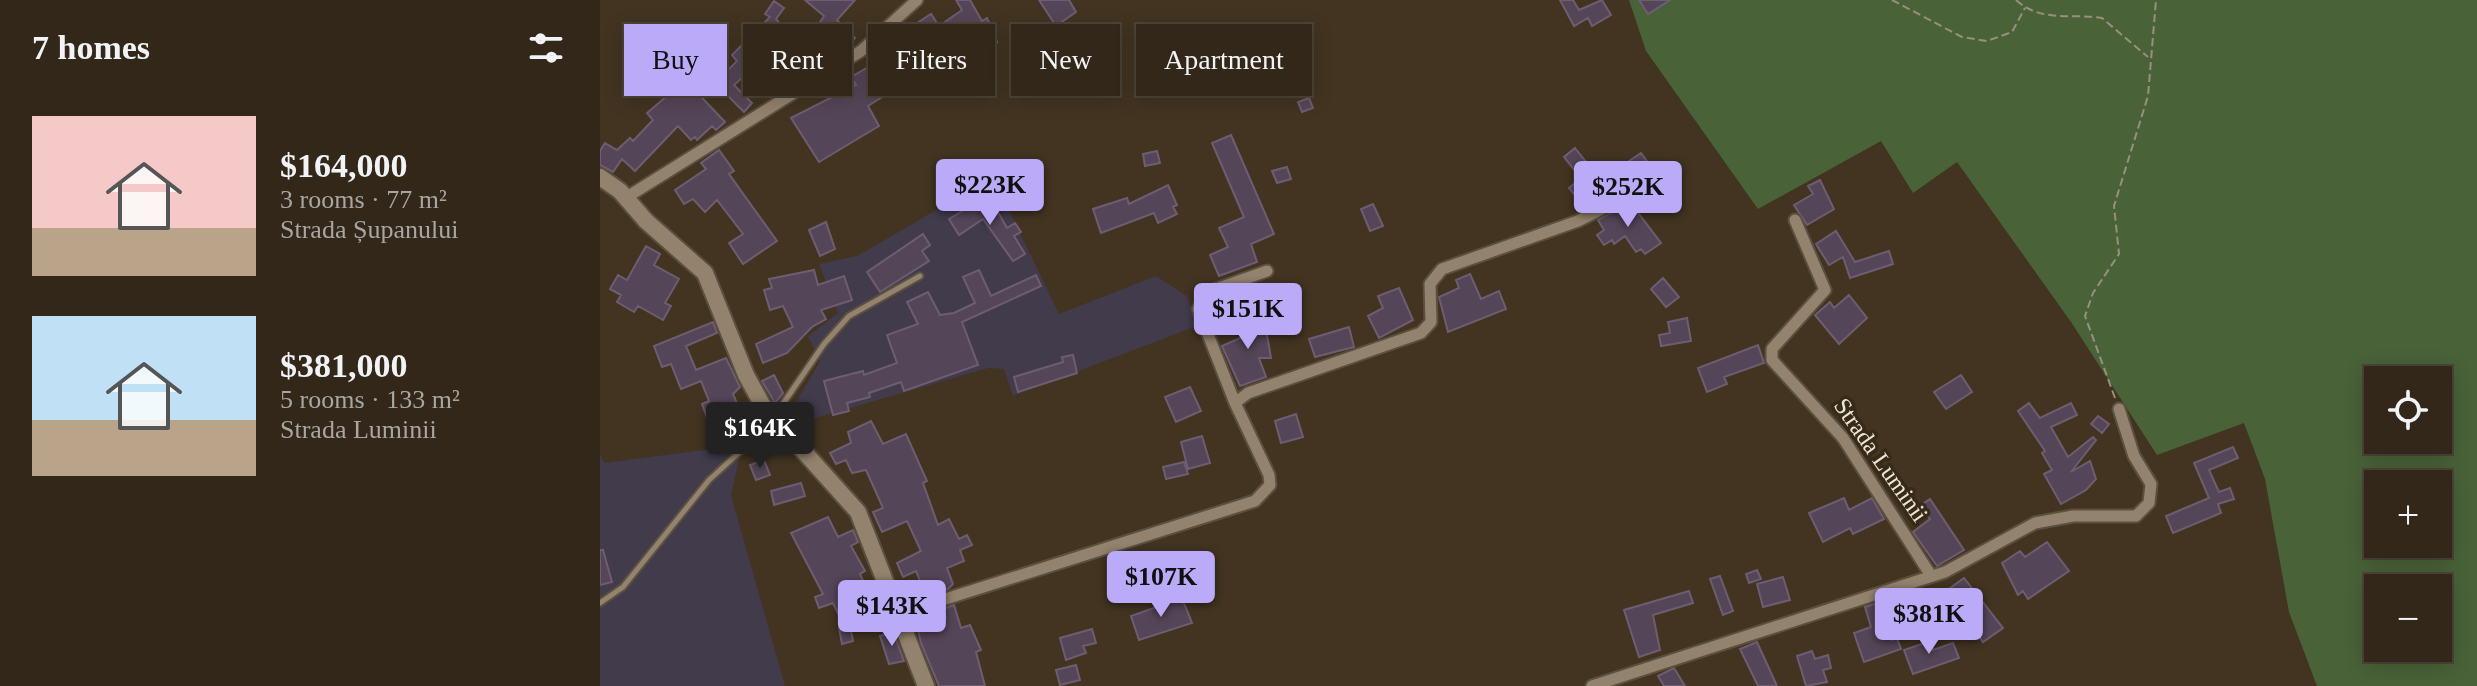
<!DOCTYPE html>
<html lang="en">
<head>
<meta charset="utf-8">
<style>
	body { margin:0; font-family:Georgia,serif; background:#3d3326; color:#f1f3f6; height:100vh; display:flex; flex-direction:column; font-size:30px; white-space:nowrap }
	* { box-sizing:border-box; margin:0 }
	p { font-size:26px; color:#a8a5a2 }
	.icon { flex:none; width:44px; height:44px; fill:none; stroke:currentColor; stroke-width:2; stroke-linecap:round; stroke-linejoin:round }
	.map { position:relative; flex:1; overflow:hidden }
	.panel { display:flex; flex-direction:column; background:#322719; width:600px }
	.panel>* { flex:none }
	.top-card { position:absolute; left:24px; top:24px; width:760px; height:72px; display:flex; gap:16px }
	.controls { position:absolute; left:1764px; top:366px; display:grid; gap:16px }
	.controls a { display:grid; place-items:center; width:88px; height:88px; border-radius:0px; background:#322719; box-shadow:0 4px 20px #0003,0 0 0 2px #4d4438; font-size:40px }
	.price { position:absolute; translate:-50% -68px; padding:0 18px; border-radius:8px; background:#baaaf7; color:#111; font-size:26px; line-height:52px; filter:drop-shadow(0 2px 4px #0008) }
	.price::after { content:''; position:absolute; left:50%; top:48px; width:24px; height:18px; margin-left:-12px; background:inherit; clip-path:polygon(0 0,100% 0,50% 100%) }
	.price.active { background:#222; color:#fff }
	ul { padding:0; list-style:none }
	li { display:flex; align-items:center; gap:24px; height:200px; padding:0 32px }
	li span { display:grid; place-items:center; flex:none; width:224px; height:160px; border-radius:0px; color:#555 }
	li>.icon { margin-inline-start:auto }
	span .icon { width:96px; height:96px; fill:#fffc; stroke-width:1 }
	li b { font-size:34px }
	h2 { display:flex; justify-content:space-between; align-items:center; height:96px; padding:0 32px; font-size:34px }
	.chip { padding:0 28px; border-radius:0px; background:#322719; box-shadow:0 4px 20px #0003,0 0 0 2px #4d4438; font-size:28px; line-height:72px }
	.chip.active { background:#baaaf7; color:#111 }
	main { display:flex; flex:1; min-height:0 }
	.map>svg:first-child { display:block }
	.industrial { fill:#413b4c }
	.green { fill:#496238; fill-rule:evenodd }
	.building { fill:#554558; stroke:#6e5d71; stroke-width:2 }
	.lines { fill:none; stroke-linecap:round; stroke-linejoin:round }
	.lane-casing { stroke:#5b503f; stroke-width:9 }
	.street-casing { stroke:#5b503f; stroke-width:15 }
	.secondary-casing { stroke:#5b503f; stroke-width:20 }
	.path { stroke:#9a8f7f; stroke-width:2; stroke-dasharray:8 4; stroke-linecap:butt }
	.lane { stroke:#93826d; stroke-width:5 }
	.street { stroke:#93826d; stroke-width:11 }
	.secondary { stroke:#93826d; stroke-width:16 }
	.labels { text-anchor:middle; stroke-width:7; stroke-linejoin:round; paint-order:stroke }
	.street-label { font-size:24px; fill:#eee5d9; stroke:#372a17 }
</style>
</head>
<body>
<main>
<section class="panel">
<h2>7 homes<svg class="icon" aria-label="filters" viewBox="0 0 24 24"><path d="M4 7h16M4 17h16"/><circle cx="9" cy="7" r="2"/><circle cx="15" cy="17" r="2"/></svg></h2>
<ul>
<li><span style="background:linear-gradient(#f6c9c9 70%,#b9a48a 0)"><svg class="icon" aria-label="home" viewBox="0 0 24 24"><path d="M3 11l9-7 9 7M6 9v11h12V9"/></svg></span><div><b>$164,000</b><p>3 rooms · 77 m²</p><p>Strada Șupanului</p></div></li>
<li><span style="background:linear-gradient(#bfe0f5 65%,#b9a48a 0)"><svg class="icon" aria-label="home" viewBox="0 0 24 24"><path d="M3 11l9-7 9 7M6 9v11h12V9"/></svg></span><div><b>$381,000</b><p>5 rooms · 133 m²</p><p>Strada Luminii</p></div></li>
</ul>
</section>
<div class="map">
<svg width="1877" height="686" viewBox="0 0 1877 686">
	<rect width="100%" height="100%" fill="#423421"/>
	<path class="industrial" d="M393 177 459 314 556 276 587 296 597 326 413 396 404 369 388 368 209 420 192 409 220 361 208 336 238 313 219 264 257 256Z
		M156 426 166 438 140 456 131 495 185 686H0V453L4 463 127 447Z"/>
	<path class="green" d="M1029 0H1877V686H1717L1689 612 1665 479 1644 423 1557 455 1471 322 1357 162 1313 193 1281 141 1158 209 1046 51ZM1778 380H1838V440H1778ZM1778 484H1838V544H1778ZM1778 588H1838V648H1778Z"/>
	<path class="building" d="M205 0H255L237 20 255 38 238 55 214 31 224 16Z
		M356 0H370L382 21 387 18 397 42 384 50 375 34 332 64 339 75 324 84 318 72 282 93 284 96 268 106 279 126 219 162 191 118 256 85 251 77 318 38 311 27 331 14 339 26 362 10Z
		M439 0H469L476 12 456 26Z
		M960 0H973L979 10 1002 0 1011 15 992 26 988 18 974 26Z
		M1039 0H1070L1048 14Z
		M174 1 184 8 176 19 206 56 197 64 203 70 194 79 170 53 134 85 152 103 144 112 115 83 137 61 132 55 170 17 165 14Z
		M91 86 125 122 116 130 112 126 97 140 95 137 91 140 78 126 35 171 22 159 13 172 0 165V151L5 143 17 150 30 138 33 141 53 120 47 113 75 89 81 96Z
		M709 98 713 108 702 112 698 102Z
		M631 135 674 234 651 244 657 262 619 276 610 255 628 247 619 228 644 217 612 143Z
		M975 148 987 163 976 172 964 157Z
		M119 150 134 171 129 174 177 241 143 264 129 243 143 234 117 200 105 212 93 199 84 204 75 190 106 169 101 163Z
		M557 151 560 163 545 166 543 154Z
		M1041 153 1058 176 1069 169 1077 181 1043 203 1035 192 1040 189 1023 165Z
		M687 167 691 179 677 183 672 171Z
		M989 172 1005 198 985 208 969 188Z
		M1220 180 1234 209 1207 225 1194 205 1213 194 1208 186Z
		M568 185 577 205 573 207 577 214 558 223 554 213 501 233 493 209 527 198 529 204Z
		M383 199 393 215 398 212 407 228 415 223 421 232 414 236 425 254 413 261 383 219 359 235 349 219Z
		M1030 202 1061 243 1045 254 1041 249 1036 252 1025 236 1014 244 1012 240 1004 245 997 235 1004 230 998 220Z
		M773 204 783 226 770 231 761 209Z
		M226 222 235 249 220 256 209 230Z
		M1236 231 1255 262 1289 251 1293 264 1250 278 1243 257 1229 265 1216 244Z
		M323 234 330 245 322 251 329 261 280 292 267 272Z
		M46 246 60 254 54 265 79 279 65 303 71 306 63 320 38 306 34 312 17 302 21 295 10 289 18 275 27 280Z
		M214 270 218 285 244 276 252 300 221 310 226 319 212 327 187 353 163 363 156 344 193 327 183 306 170 310 164 290 172 288 169 279Z
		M379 270 391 296 436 275 441 286 362 322 378 365 304 391 301 382 269 393 270 397 247 403 249 411 233 415 224 381 263 371 264 375 297 363 287 335 318 324 307 302 328 292 340 315 354 313 375 303 363 277Z
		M870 274 881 299 899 291 906 309 848 332 839 297 859 288 856 280Z
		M1063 278 1079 297 1066 307 1051 289Z
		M799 288 813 320 779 338 768 316 783 308 778 296Z
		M633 292 638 309 616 315 614 299Z
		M1249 295 1267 318 1239 344 1215 315 1230 302 1234 308Z
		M651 306 658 331 666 329 671 358H659L666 377 640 386 622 346 647 335 640 309Z
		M1087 318 1091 341 1061 346 1059 335 1070 333 1068 322Z
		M113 322 117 333 86 346 96 370 126 358 140 387 133 394 143 418 134 421 138 431 115 440 102 404 109 401 101 381 81 389 71 364 62 367 54 346Z
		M749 327 754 347 715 357 709 339Z
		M1158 345 1164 363 1124 377 1127 384 1107 392 1098 368Z
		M473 355 477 373 418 392 414 377 463 362 462 357Z
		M174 375 183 393 175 403 162 381Z
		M1361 375 1372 392 1346 409 1334 392Z
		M590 387 601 411 576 422 565 397Z
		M1429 403 1440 418 1471 403 1477 415 1451 427 1468 457 1493 437 1496 440 1471 472 1490 461 1496 479 1486 490 1461 504 1444 474 1452 470 1442 453 1445 451 1418 411Z
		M696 414 703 437 681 443 675 421Z
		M1498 416 1509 424 1502 433 1491 424Z
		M271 421 283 444 306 434 327 481 323 483 338 525 349 519 359 539 367 535 372 545 360 550 364 561 347 568 353 584 348 589 326 596 316 571 303 577 297 563 321 551 307 521 282 532 273 512 283 508 266 470 252 473 246 460 236 464 230 453 251 443 248 432Z
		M602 436 610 463 588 469 581 442Z
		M1633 447 1638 458 1609 470 1619 492 1630 488 1634 499 1618 504 1621 513 1573 533 1566 516 1609 498 1594 463Z
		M164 460 170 475 156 480 150 465Z
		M584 462 588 474 566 479 563 467Z
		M201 483 205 496 174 505 171 491Z
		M1244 498 1249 510 1272 498 1284 519 1253 534 1250 528 1223 542 1209 513Z
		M1330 499 1364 550 1337 566 1313 532 1330 519 1320 506Z
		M228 517 238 537 253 530 258 542 251 546 265 571 260 574 273 603 281 600 285 612 243 624 233 603 219 608 215 597 223 594 191 533Z
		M1447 542 1469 571 1428 599 1423 591 1418 595 1402 563 1420 551 1425 557Z
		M0 550H3L12 582 0 585Z
		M1157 570 1161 579 1149 583 1146 574Z
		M1120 576 1133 611 1123 615 1110 579Z
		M1183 577 1190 600 1163 607 1157 584Z
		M1364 578 1403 628 1383 642 1346 591Z
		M1089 591 1093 603 1053 615 1060 650 1039 657 1024 610Z
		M582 598 592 623 539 640 531 616Z
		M1281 602 1292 640 1297 638 1301 649 1264 662 1254 633 1271 627 1265 607Z
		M354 605 361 628 370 625 381 650 376 652 385 686H339L321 643 317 626 346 618 343 609Z
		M250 625 253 641 242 644 239 628Z
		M492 629 496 643 483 646 486 653 466 660 460 638Z
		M293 632 304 661 289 664 280 636Z
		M1330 641 1333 650 1353 643 1359 658 1313 674 1304 650Z
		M1157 642 1177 686H1158L1140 649Z
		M1212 651 1215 659 1228 655 1231 668 1223 670 1227 682 1206 686 1197 656Z
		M476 665 480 680 460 685 456 670Z
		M1074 668 1085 686H1064L1058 676Z"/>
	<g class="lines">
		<g class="lane-casing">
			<path id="lane" d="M0 603 23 587 109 480 167 427 224 344 249 316 320 276"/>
		</g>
		<g class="street-casing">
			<path id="street" d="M27 197 261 51 317 0
				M1195 220 1225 290 1172 349V360L1243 438 1330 574
				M635 403 598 309 608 292 667 271
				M298 614 655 501 670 485 669 475 635 403 648 393 821 333 831 322 830 284 842 269 978 221 1023 198
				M992 686 1345 572 1435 523 1473 516H1536L1549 503 1551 484 1534 456 1519 409"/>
		</g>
		<g class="secondary-casing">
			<path id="secondary" d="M0 177 20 191 46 221 105 273 146 375 163 406 258 512 326 686"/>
		</g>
		<path class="path" d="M1292 0 1362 37 1387 41 1412 32 1425 8
			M1416 0C1441 23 1472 13 1502 18L1548 57
			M1515 398 1485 316 1493 293 1519 254 1514 206 1548 96 1556 0"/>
		<use href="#lane" class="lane"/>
		<use href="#street" class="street"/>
		<use href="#secondary" class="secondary"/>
	</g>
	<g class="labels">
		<g class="street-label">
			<text transform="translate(1281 460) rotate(55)" y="8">Strada Luminii</text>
		</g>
	</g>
</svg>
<div class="controls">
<a><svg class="icon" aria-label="locate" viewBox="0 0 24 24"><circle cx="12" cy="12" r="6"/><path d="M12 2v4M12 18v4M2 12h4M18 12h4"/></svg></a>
<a>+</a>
<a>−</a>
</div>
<b class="price" style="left:390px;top:227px">$223K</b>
<b class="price" style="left:1028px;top:229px">$252K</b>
<b class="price" style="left:648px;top:351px">$151K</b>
<b class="price active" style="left:160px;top:470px">$164K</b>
<b class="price" style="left:561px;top:619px">$107K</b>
<b class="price" style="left:292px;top:648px">$143K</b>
<b class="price" style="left:1329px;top:656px">$381K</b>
<div class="top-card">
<a class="chip active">Buy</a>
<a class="chip">Rent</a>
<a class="chip">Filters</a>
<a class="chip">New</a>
<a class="chip">Apartment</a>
</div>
</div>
</main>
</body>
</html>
